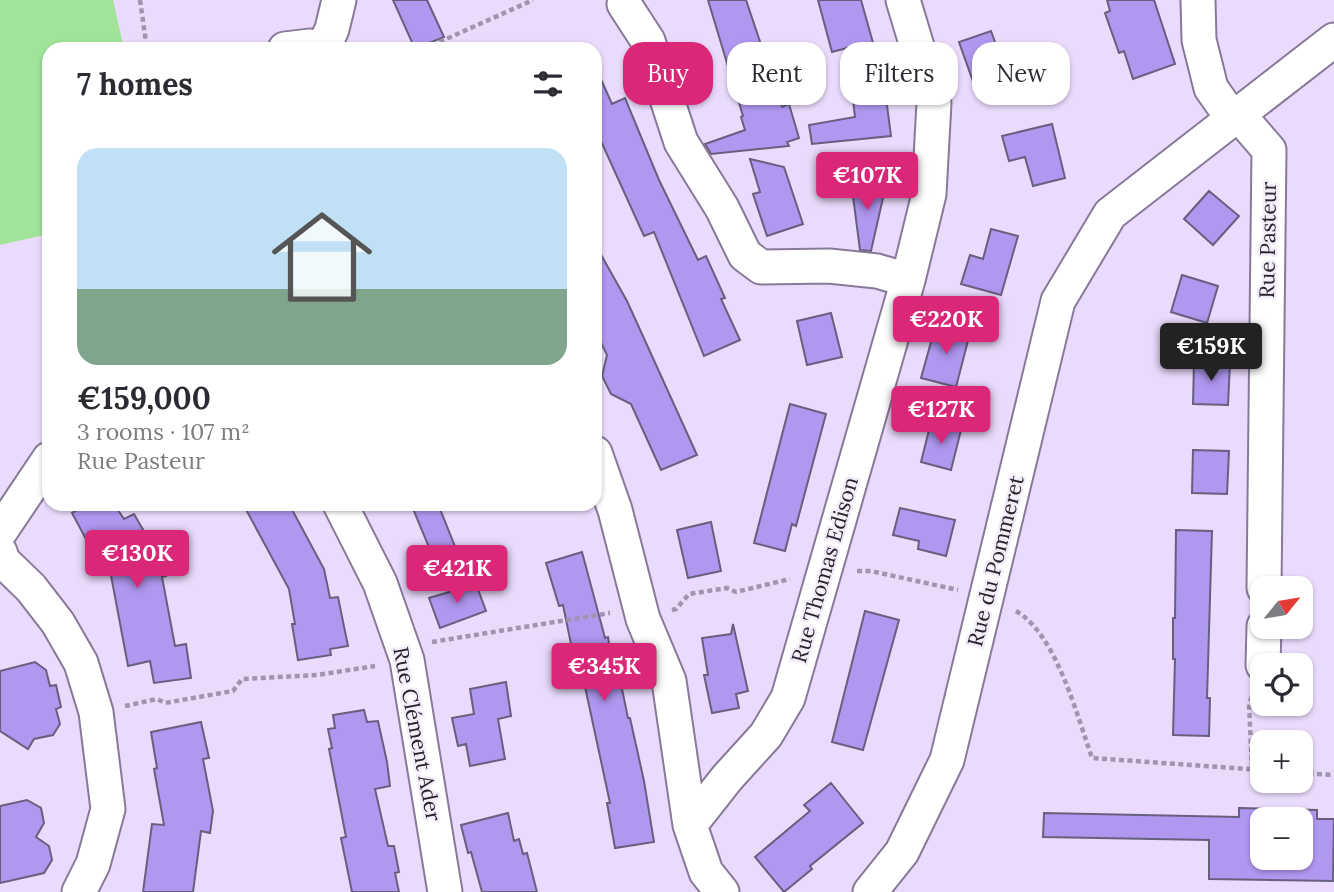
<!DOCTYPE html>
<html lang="en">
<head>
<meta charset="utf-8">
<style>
	body { margin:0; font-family:Lora,serif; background:#f7f7f7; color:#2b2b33; height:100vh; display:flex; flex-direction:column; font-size:26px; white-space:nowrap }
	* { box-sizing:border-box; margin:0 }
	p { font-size:23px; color:#7c7c81 }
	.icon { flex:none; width:38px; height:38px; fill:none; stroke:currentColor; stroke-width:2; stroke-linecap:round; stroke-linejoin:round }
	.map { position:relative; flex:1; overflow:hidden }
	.side { position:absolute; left:42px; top:42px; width:560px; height:469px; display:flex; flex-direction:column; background:#fff; border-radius:21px; box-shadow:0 2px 5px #0004 }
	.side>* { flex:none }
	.guide { position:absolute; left:623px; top:42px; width:606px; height:63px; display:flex; gap:14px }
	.needle { width:46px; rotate:60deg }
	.fabs { position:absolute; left:1250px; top:576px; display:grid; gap:14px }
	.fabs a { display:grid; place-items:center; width:63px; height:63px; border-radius:14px; background:#fff; box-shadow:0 2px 5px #0004; font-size:35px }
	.price { position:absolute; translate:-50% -60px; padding:0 16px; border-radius:7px; background:#db2777; color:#fff; font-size:23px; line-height:46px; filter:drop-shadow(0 2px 4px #0008) }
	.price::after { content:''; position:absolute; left:50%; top:42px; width:21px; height:16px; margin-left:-10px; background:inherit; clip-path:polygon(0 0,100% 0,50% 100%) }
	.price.current { background:#222; color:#fff }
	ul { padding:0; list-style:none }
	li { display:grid; align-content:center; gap:14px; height:371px; padding:0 35px }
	li span { display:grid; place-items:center; height:217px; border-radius:21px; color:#555 }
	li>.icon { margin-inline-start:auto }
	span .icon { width:126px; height:126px; fill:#fffc; stroke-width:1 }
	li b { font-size:30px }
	h2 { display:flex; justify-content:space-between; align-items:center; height:84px; padding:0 35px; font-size:30px }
	.tag { padding:0 24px; border-radius:21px; background:#fff; box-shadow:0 2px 5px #0004; font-size:24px; line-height:63px }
	.tag.current { background:#db2777; color:#fff }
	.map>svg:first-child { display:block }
	.green { fill:#a1e499 }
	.building { fill:#b097f0; stroke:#675f7e; stroke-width:2; fill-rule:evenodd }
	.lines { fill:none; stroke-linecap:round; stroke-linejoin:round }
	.minor-casing { stroke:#877998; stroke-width:37 }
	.path { stroke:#a094ae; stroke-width:4.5; stroke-dasharray:5 3.5; stroke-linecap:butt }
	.minor { stroke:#fff; stroke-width:33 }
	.labels { text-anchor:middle; stroke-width:5; stroke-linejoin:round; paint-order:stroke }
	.street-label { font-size:21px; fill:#28222f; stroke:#f3edfa }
</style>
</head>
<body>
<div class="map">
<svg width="1334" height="892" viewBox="0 0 1334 892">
	<rect width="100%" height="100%" fill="#eadbfd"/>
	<path class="green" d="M0 0H113L124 49H49V234L0 245Z"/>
	<path class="building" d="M393 0H427L444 37 415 49Z
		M708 0H746L782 107 789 104 799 138 787 142 789 146 711 154 705 144 745 130 741 117 743 116Z
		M818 0H861L884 82 891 136 812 144 809 125 855 117 847 48 832 52Z
		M1107 0H1154L1175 64 1133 79 1124 51 1119 53 1105 13 1110 11Z
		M991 31 998 50 1008 47 1017 73 975 87 959 42Z
		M595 66 612 104 625 98 659 180 698 260 706 256 725 298 721 299 740 340 704 356 654 232 644 236 595 128Z
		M1052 124 1065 178 1033 186 1025 157 1009 161 1002 136Z
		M750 159 784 167 803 224 767 236 753 194 760 192Z
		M851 181 885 189 871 251 860 250Z
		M1209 191 1239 216 1213 245 1184 219Z
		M991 229 1018 236 1001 295 961 284 970 255 983 259Z
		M595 244 627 301 697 455 661 470 631 404 611 394 602 376 607 355 595 330Z
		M1182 275 1218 286 1207 323 1171 312Z
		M831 313 842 357 807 365 797 321Z
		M936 324 970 333 956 387 921 378Z
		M1194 362 1230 363 1228 405 1193 404Z
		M790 404 826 414 796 526 792 524 785 551 754 543Z
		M931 422 961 430 951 470 921 462Z
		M1193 450 1229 451 1227 494 1192 493Z
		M88 504H114L124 519 134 514 149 540 152 539 163 557 166 576 162 577 175 646 186 644 191 678 154 683 150 661 128 666 110 570 92 538 87 541 72 513Z
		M243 504H289L324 569 330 598 338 597 348 646 330 649 331 655 298 660 292 624H295L289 589Z
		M411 504H438L460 559 438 569Z
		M900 508 955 520 946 556 918 549 919 541 893 535Z
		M711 522 721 571 688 578 677 530Z
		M1176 530 1212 531 1207 698H1210L1209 736 1173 735 1175 659H1173V618H1175Z
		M582 552 605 638 608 637 611 656 615 655 628 718H630L644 781 654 842 615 848 607 803H610L584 682 579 683 563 605 559 606 546 563Z
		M476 584 486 611 440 628 429 598Z
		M865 611 899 620 863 750 832 742Z
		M733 624 748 691 736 694 739 708 712 713 704 675H708L702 638 731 634Z
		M35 662 46 670 50 686 56 685 61 707 56 709 60 724 53 735 34 739 28 749 0 731V671Z
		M506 682 511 716 498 719 505 759 470 766 466 744 458 746 452 718 474 714 470 689Z
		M364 710 367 722 378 721 387 762 390 786 375 789 388 846H394L399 872 395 873 399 892H352L341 838 346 837 329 749 332 748 328 729 335 728 333 715Z
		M201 722 209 758 203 759 213 811 210 833 201 831 193 892H143L152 824 164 825 154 769 157 768 151 732Z
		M831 783 863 823 810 866 812 869 784 892 755 857 810 811 804 805Z
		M27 800 41 808 44 823 36 837 49 846 52 860 44 873 0 883V806Z
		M1239 808 1317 810V819H1334L1333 881 1209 879V840L1043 837 1044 813 1239 817ZM1262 819H1300V858H1262Z
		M508 813 514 841 519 839 523 854 527 853 537 892H482L471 852 468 853 461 825Z"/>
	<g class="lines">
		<g class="minor-casing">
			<path id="minor" d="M1198 0 1199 40 1211 88 1232 118
				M624 4 648 41 681 142 722 208 745 255 761 267 829 266 877 271 908 280
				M285 49 310 46 315 49
				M323 49 332 29 339 0
				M1237 113 1269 150 1264 588
				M595 453 615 510 643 619 669 681 690 825 706 872 722 892
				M340 504 380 583 407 660 445 892
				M0 532 49 459
				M0 552 3 561 31 588 58 623 81 663 96 712 108 809 93 864 79 892
				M1263 665 1264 626
				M690 825 727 778 766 735 788 698 908 280 929 194 934 103 903 0
				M870 892 902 852 947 760 1058 301 1110 214 1334 40"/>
		</g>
		<path class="path" d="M140 0 147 49
			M424 49 533 0
			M857 571H871L958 590
			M672 610 676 609 689 594 727 588 736 592 790 579
			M1016 611C1056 634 1077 715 1092 758L1262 770
			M432 642 610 613
			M125 706 157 699 165 703 233 691 242 679 317 675 375 666
			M1252 769 1249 704 1253 694
			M1300 773 1334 775"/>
		<use href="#minor" class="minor"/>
	</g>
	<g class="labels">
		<g class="street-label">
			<text transform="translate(1268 240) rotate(-89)" y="7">Rue Pasteur</text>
			<text transform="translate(996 561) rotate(-76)" y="7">Rue du Pommeret</text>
			<text transform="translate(825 570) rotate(-74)" y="7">Rue Thomas Edison</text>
			<text transform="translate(417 734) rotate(79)" y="7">Rue Clément Ader</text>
		</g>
	</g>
</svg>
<div class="fabs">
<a><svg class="needle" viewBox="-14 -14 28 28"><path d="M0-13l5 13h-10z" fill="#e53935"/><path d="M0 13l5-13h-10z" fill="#7c7c81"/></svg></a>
<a><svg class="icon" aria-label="locate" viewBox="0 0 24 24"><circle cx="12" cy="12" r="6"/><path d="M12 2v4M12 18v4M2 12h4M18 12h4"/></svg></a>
<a>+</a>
<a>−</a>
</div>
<b class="price" style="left:867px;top:212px">€107K</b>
<b class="price" style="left:946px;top:356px">€220K</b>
<b class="price current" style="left:1211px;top:383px">€159K</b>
<b class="price" style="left:941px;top:446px">€127K</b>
<b class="price" style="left:137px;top:590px">€130K</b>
<b class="price" style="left:457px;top:605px">€421K</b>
<b class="price" style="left:604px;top:703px">€345K</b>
<div class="guide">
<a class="tag current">Buy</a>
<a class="tag">Rent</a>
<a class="tag">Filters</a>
<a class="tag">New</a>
</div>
<section class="side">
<h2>7 homes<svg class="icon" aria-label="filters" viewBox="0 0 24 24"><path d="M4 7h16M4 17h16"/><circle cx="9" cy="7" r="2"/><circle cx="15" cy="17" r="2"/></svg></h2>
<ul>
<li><span style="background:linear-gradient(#bfe0f5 65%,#7fa58c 0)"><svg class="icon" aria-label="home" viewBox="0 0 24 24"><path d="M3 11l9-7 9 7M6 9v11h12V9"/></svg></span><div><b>€159,000</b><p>3 rooms · 107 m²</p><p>Rue Pasteur</p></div></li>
</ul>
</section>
</div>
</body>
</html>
